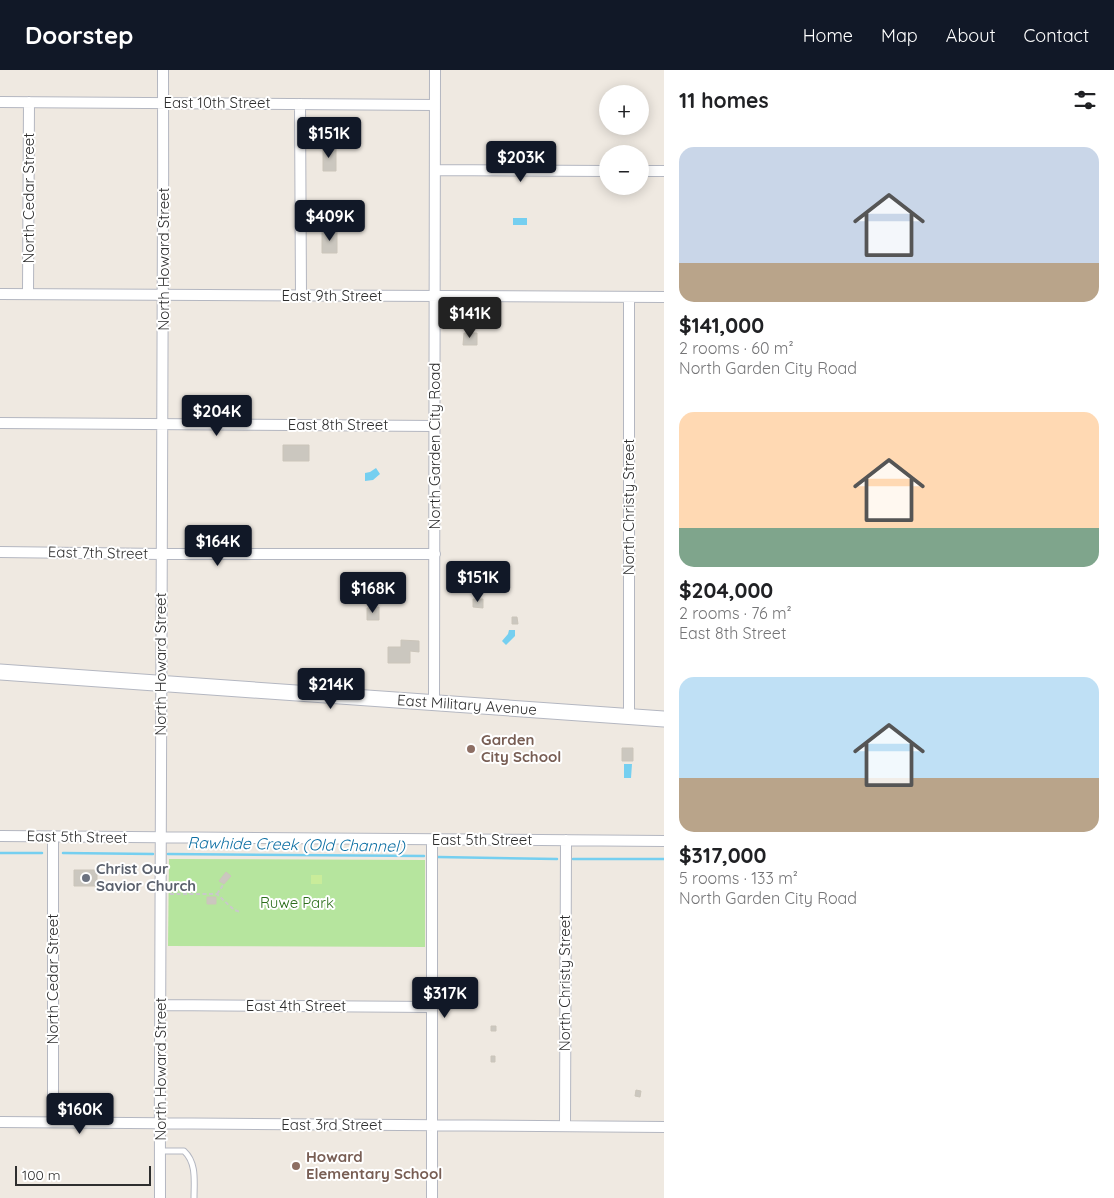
<!DOCTYPE html>
<html lang="en">
<head>
<meta charset="utf-8">
<style>
	body { margin:0; font-family:Quicksand,sans-serif; background:#f6f6f6; color:#202124; height:100vh; display:flex; flex-direction:column; font-size:19px; white-space:nowrap }
	* { box-sizing:border-box; margin:0 }
	p { font-size:16px; color:#757577 }
	.icon { flex:none; width:28px; height:28px; fill:none; stroke:currentColor; stroke-width:2; stroke-linecap:round; stroke-linejoin:round }
	.map { position:relative; flex:1; overflow:hidden }
	.side { display:flex; flex-direction:column; background:#fff; width:450px }
	.side>* { flex:none }
	.buttons { position:absolute; left:599px; top:15px; display:grid; gap:10px }
	.buttons a { display:grid; place-items:center; width:50px; height:50px; border-radius:50%; background:#fff; box-shadow:0 2px 12px #0003; font-size:25px }
	.scale { position:absolute; left:15px; bottom:12px; width:136px; box-sizing:border-box; padding-left:5px; border:2px solid #2e2e2e; border-top:0; font-size:14px; line-height:18px; white-space:nowrap; color:#2e2e2e; -webkit-text-stroke:4px #fff; paint-order:stroke }
	.price { position:absolute; translate:-50% -42px; padding:0 11px; border-radius:5px; background:#111827; color:#fff; font-size:16px; line-height:32px; filter:drop-shadow(0 1px 2px #0008) }
	.price::after { content:''; position:absolute; left:50%; top:30px; width:15px; height:11px; margin-left:-8px; background:inherit; clip-path:polygon(0 0,100% 0,50% 100%) }
	.price.on { background:#222; color:#fff }
	ul { padding:0; list-style:none }
	li { display:grid; align-content:center; gap:10px; height:265px; padding:0 15px }
	li span { display:grid; place-items:center; height:155px; border-radius:15px; color:#555 }
	li>.icon { margin-inline-start:auto }
	span .icon { width:90px; height:90px; fill:#fffc; stroke-width:1 }
	li b { font-size:21px }
	h2 { display:flex; justify-content:space-between; align-items:center; height:60px; padding:0 15px; font-size:21px }
	header { display:flex; align-items:center; gap:30px; box-sizing:border-box; height:70px; padding:0 25px; background:#111827; color:#fff }
	header strong { font-size:24px }
	nav { display:flex; gap:28px; margin-inline-start:auto; font-size:18px }
	main { display:flex; flex:1; min-height:0 }
	.map>svg:first-child { display:block }
	.green { fill:#b6e59e }
	.pitch { fill:#c9ec9a }
	.water { fill:#75cff0 }
	.lines { fill:none; stroke-linecap:round; stroke-linejoin:round }
	.stream { stroke:#75cff0; stroke-width:2.5 }
	.building { fill:#cbc7bf; stroke:#cbc5ba }
	.service-casing { stroke:#b4b7c1; stroke-width:7 }
	.minor-casing { stroke:#b4b7c1; stroke-width:12 }
	.secondary-casing { stroke:#b4b7c1; stroke-width:17 }
	.path { stroke:#c9c9c9; stroke-width:2; stroke-dasharray:4 2.5; stroke-linecap:butt }
	.service { stroke:#fff; stroke-width:5 }
	.minor { stroke:#fff; stroke-width:10 }
	.secondary { stroke:#fff; stroke-width:15 }
	.education-dot { fill:#8d6e63; stroke:#fff; stroke-width:2 }
	.worship-dot { fill:#6b7280; stroke:#fff; stroke-width:2 }
	.labels { text-anchor:middle; stroke-width:4; stroke-linejoin:round; paint-order:stroke }
	.street-label { font-size:15px; fill:#2e2e2e; stroke:#fff }
	.education-label { font-size:15px; font-weight:bold; fill:#785e54; stroke:#fff; text-anchor:start }
	.worship-label { font-size:15px; font-weight:bold; fill:#5b616d; stroke:#fff; text-anchor:start }
	.park-label { font-size:15px; fill:#2c6e1b; stroke:#fff }
	.water-label { font-size:16px; font-style:italic; fill:#0d6fa3; stroke:#fff }
</style>
</head>
<body>
<header>
<strong>Doorstep</strong>
<nav><a>Home</a><a>Map</a><a>About</a><a>Contact</a></nav>
</header>
<main>
<div class="map">
<svg width="664" height="1128" viewBox="0 0 664 1128">
	<rect width="100%" height="100%" fill="#efe9e1"/>
	<path class="green" d="M169 789 425 790V877L168 876Z"/>
	<path class="pitch" d="M311 805H322V814H311Z"/>
	<path class="water" d="M513 148H527V155H513Z
		M376 398 380 404 373 410 365 411V403L370 402Z
		M509 560H515V566L506 575 502 571 508 564Z
		M624 694H632L631 708H624Z"/>
	<g class="lines">
		<path class="stream" d="M0 783H42
			M63 783 153 784
			M168 784 424 786
			M438 787 557 789
			M573 789H664"/>
	</g>
	<path class="building" d="M323 77 336 78V101H323Z
		M323 137H337V155H323Z
		M322 160H337V183H322Z
		M464 263H477V275H463Z
		M283 375H309V391H283Z
		M473 529H483V538L473 537Z
		M379 537V550H367V538Z
		M512 547H517L518 554H512Z
		M401 570 419 571V582L410 581V593H388V577H401Z
		M622 678H633V691H622Z
		M74 800H97V816H74Z
		M226 802 231 806 224 814 219 811Z
		M207 827H216V834H207Z
		M491 956H496V961H491Z
		M491 986H495V992H491Z
		M636 1020 641 1021 640 1027 635 1026Z"/>
	<g class="lines">
		<g class="service-casing">
			<path id="service" d="M160 1081H184C197 1093 194 1112 194 1128"/>
		</g>
		<g class="minor-casing">
			<path id="minor" d="M0 32 435 35
				M300 34 301 226
				M435 100 608 101
				M640 101H664
				M0 224 664 227
				M28 224 29 32
				M0 353 435 356
				M0 482 162 484H435
				M434 632 435 0
				M629 646V227
				M0 766 664 771
				M432 770V1128
				M161 935 432 937
				M0 1052 664 1057
				M53 1052V766
				M565 1056 566 770
				M160 1128C159 752 164 376 163 0"/>
		</g>
		<g class="secondary-casing">
			<path id="secondary" d="M0 602 664 649"/>
		</g>
		<path class="path" d="M170 824H217L234 840 241 842
			M217 824 223 815"/>
		<use href="#service" class="service"/>
		<use href="#minor" class="minor"/>
		<use href="#secondary" class="secondary"/>
	</g>
	<g class="education-dot">
		<circle cx="471" cy="679" r="5"/>
		<circle cx="296" cy="1096" r="5"/>
	</g>
	<circle class="worship-dot" cx="86" cy="808" r="5"/>
	<g class="labels">
		<g class="street-label">
			<text x="217" y="38">East 10th Street</text>
			<text transform="translate(29 128) rotate(-90)" y="5">North Cedar Street</text>
			<text transform="translate(164 189) rotate(-90)" y="5">North Howard Street</text>
			<text x="332" y="231">East 9th Street</text>
			<text x="338" y="360">East 8th Street</text>
			<text transform="translate(435 376) rotate(-90)" y="5">North Garden City Road</text>
			<text transform="translate(629 437) rotate(-90)" y="5">North Christy Street</text>
			<text transform="translate(98 483) rotate(1)" y="5">East 7th Street</text>
			<text transform="translate(161 594) rotate(-90)" y="5">North Howard Street</text>
			<text transform="translate(467 635) rotate(4)" y="5">East Military Avenue</text>
			<text transform="translate(77 767) rotate(1)" y="5">East 5th Street</text>
			<text x="482" y="775">East 5th Street</text>
			<text transform="translate(53 909) rotate(-90)" y="5">North Cedar Street</text>
			<text transform="translate(565 913) rotate(-90)" y="5">North Christy Street</text>
			<text x="296" y="941">East 4th Street</text>
			<text transform="translate(161 999) rotate(-90)" y="5">North Howard Street</text>
			<text x="332" y="1060">East 3rd Street</text>
		</g>
		<g class="education-label">
			<text x="481" y="675">Garden<tspan x="481" dy="17">City School</tspan></text>
			<text x="306" y="1092">Howard<tspan x="306" dy="17">Elementary School</tspan></text>
		</g>
		<g class="worship-label">
			<text x="96" y="804">Christ Our<tspan x="96" dy="17">Savior Church</tspan></text>
		</g>
		<g class="park-label">
			<text x="297" y="838">Ruwe Park</text>
		</g>
		<g class="water-label">
			<text transform="translate(296 774) rotate(1)" y="6">Rawhide Creek (Old Channel)</text>
		</g>
	</g>
</svg>
<div class="buttons">
<a>+</a>
<a>−</a>
</div>
<div class="scale">100 m</div>
<b class="price" style="left:329px;top:89px">$151K</b>
<b class="price" style="left:521px;top:113px">$203K</b>
<b class="price" style="left:330px;top:172px">$409K</b>
<b class="price on" style="left:470px;top:269px">$141K</b>
<b class="price" style="left:217px;top:367px">$204K</b>
<b class="price" style="left:218px;top:497px">$164K</b>
<b class="price" style="left:478px;top:533px">$151K</b>
<b class="price" style="left:373px;top:544px">$168K</b>
<b class="price" style="left:331px;top:640px">$214K</b>
<b class="price" style="left:445px;top:949px">$317K</b>
<b class="price" style="left:80px;top:1065px">$160K</b>
</div>
<section class="side">
<h2>11 homes<svg class="icon" aria-label="filters" viewBox="0 0 24 24"><path d="M4 7h16M4 17h16"/><circle cx="9" cy="7" r="2"/><circle cx="15" cy="17" r="2"/></svg></h2>
<ul>
<li><span style="background:linear-gradient(#c9d6e8 75%,#b9a48a 0)"><svg class="icon" aria-label="home" viewBox="0 0 24 24"><path d="M3 11l9-7 9 7M6 9v11h12V9"/></svg></span><div><b>$141,000</b><p>2 rooms · 60 m²</p><p>North Garden City Road</p></div></li>
<li><span style="background:linear-gradient(#ffd9b3 75%,#7fa58c 0)"><svg class="icon" aria-label="home" viewBox="0 0 24 24"><path d="M3 11l9-7 9 7M6 9v11h12V9"/></svg></span><div><b>$204,000</b><p>2 rooms · 76 m²</p><p>East 8th Street</p></div></li>
<li><span style="background:linear-gradient(#bfe0f5 65%,#b9a48a 0)"><svg class="icon" aria-label="home" viewBox="0 0 24 24"><path d="M3 11l9-7 9 7M6 9v11h12V9"/></svg></span><div><b>$317,000</b><p>5 rooms · 133 m²</p><p>North Garden City Road</p></div></li>
</ul>
</section>
</main>
</body>
</html>
